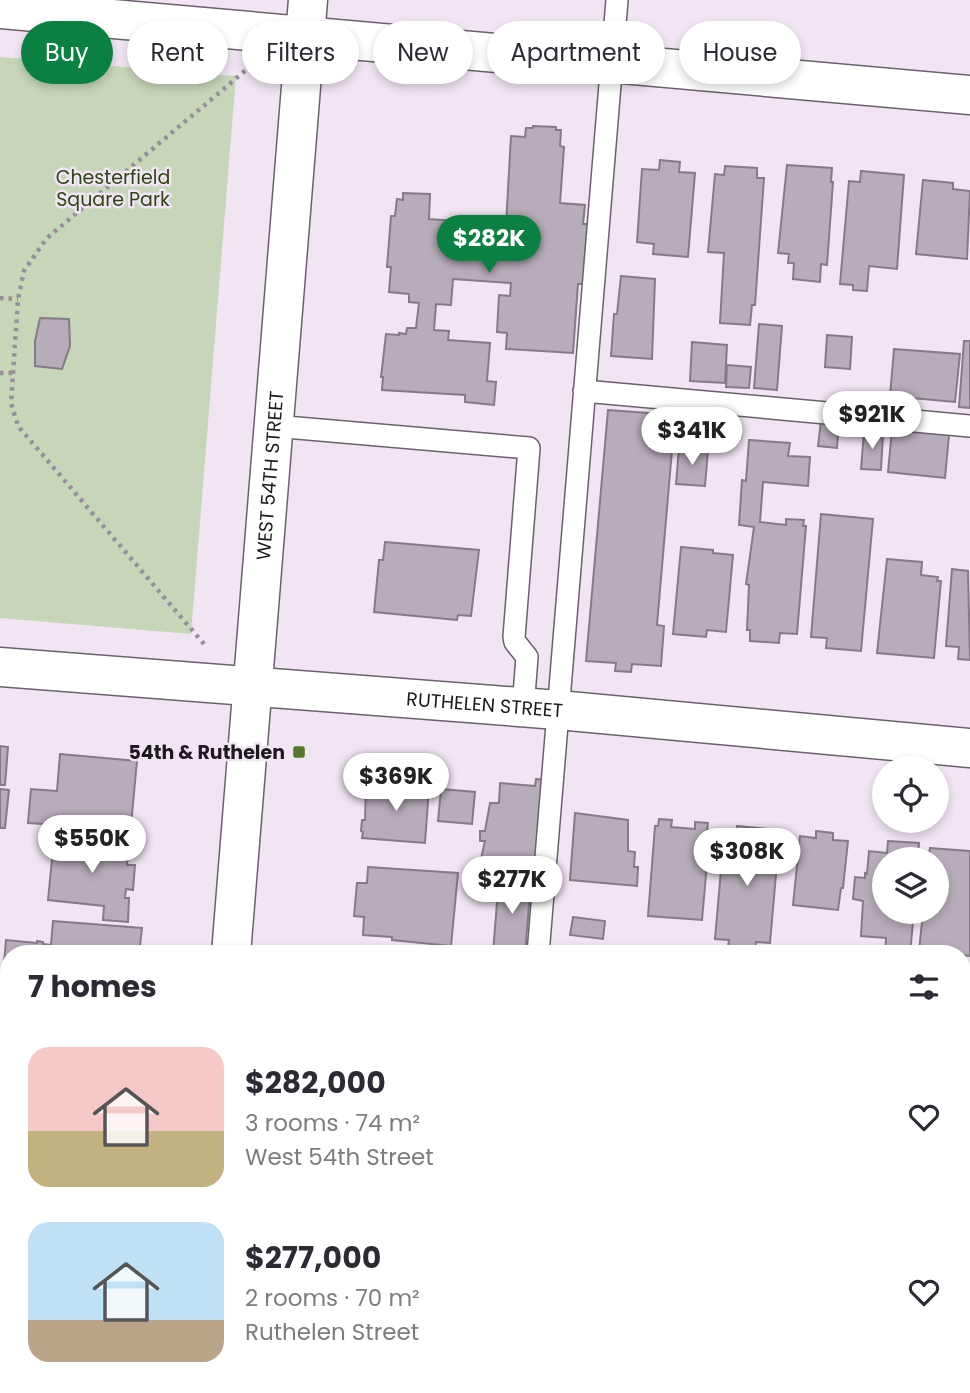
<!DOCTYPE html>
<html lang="en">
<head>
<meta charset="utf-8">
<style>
	body { margin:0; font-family:Poppins,sans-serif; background:#f2f2f3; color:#2b2b33; height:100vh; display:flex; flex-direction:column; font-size:26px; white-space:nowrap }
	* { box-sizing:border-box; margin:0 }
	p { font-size:23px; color:#7c7c81 }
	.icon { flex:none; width:38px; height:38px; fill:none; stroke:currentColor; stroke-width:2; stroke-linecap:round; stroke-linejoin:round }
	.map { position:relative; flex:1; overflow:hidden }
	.drawer { position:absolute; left:0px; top:945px; width:971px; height:448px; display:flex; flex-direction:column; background:#fff; border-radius:28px 28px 0 0; box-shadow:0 4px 10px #0003 }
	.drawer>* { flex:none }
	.guide { position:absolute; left:21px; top:21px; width:929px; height:63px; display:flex; gap:14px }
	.fabs { position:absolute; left:872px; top:756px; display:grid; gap:14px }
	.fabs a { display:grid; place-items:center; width:77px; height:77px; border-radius:50%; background:#fff; box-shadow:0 4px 10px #0003; font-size:35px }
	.price { position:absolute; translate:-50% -60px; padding:0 16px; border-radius:24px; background:#fff; color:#222; font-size:23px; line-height:46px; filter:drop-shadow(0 2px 4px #0008) }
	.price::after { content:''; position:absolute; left:50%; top:42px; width:21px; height:16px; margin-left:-10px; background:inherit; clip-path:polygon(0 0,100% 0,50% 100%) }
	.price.active { background:#0b8043; color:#fff }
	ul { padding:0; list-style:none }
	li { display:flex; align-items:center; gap:21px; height:175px; padding:0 28px }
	li span { display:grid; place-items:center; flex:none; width:196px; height:140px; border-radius:21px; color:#555 }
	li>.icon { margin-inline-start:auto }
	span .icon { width:84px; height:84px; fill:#fffc; stroke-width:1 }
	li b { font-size:30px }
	h2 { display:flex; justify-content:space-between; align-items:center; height:84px; padding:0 28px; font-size:30px }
	.chip { padding:0 24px; border-radius:32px; background:#fff; box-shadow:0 4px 10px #0003; font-size:24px; line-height:63px }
	.chip.active { background:#0b8043; color:#fff }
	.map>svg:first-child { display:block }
	.green { fill:#c7d6b9 }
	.building { fill:#b7acb9; stroke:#857b87; stroke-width:2 }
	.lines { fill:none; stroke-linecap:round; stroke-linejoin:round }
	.service-casing { stroke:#6b616d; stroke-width:24 }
	.minor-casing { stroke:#6b616d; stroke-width:41 }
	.tertiary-casing { stroke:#6b616d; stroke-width:41 }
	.path { stroke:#978f99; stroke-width:4.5; stroke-dasharray:3.5 5; stroke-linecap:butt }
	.service { stroke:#fff; stroke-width:21 }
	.minor { stroke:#fff; stroke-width:38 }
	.tertiary { stroke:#fff; stroke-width:38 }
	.poi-dot { fill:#55762d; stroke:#f1e5f3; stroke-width:2.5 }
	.labels { text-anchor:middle; stroke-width:5; stroke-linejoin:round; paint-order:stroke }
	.park-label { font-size:19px; fill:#2e4413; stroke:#f1e5f3 }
	.street-label { font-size:19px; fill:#1d191e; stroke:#f1e5f3 }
	.poi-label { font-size:19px; font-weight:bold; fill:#1d191e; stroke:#f1e5f3; text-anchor:end }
</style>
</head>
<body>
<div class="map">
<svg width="970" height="1393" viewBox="0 0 970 1393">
	<rect width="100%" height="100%" fill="#f1e5f3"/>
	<path class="green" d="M0 57 236 76 191 634 0 618Z"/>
	<path class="building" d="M533 126 556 127V130H561L560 146 564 147 560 203 585 205 583 224H588L584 284H578L573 353 506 349 507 333 497 332 499 295 510 296 511 283 453 279 451 305 436 304 434 330 449 331 448 340 490 343 487 381 496 382 494 405 465 402V395L382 390 383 377H381L386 334 399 335V333L406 334 407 328H416L419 303 409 302V294L389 292 391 267H387L391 216H395L397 199 403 200V193L430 194 429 219 506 225 511 136 525 137 526 128H533Z
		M660 160 680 162 679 172 695 173 688 257 653 254 654 244 637 242 642 169 659 170Z
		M787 165 832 168 831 182H833L827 265 821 264 820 282 793 279 794 263H788L789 254 778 253Z
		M725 166 757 168V178H764L755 305H752L750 325 720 323 724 253 708 252 715 174 724 175Z
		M861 171 904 175 897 269 869 266 867 291 853 290V285L840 284 849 181 860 182Z
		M923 180 953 183V189L970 191 967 259 916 254Z
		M621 276 655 279 652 359 611 356 614 314H617Z
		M40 318 69 319 70 346 62 369 35 366V341Z
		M759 324 782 326 777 390 754 388Z
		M827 335 852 337 850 369 825 367Z
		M964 341H970V408L959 407Z
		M692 342 727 345 725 383 690 381Z
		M894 349 960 354 955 402 890 396Z
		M727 365 751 367 749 388 726 387Z
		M608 410 675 415 657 625 664 626 661 666 632 664 631 672 615 671 616 663 586 661Z
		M821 421 839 423 837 448 818 446Z
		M691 425 706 427 704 443 689 442Z
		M892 429 949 435 945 478 888 472Z
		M864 432 883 434 881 470 861 469Z
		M749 440 790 443 788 456 810 457 808 486 763 482 760 522 786 525V519L804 520 803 526H806L797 634 780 633 779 643 750 641V630H747L749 585 746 584 754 527 739 525 742 480 746 481Z
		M679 448 708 450 705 486 676 484Z
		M821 514 873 519 861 651 826 648 827 638 811 637Z
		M385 542 479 550 471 616 458 615 457 620 374 612 379 560H383Z
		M681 547 713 550V553L733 555 726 632 707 630 706 637 673 634Z
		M887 559 922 562 921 575 938 577 937 581H941L934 658 877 653Z
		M952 569 968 571 970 660 958 659 959 647 946 646Z
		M0 746 8 747 5 785H0Z
		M60 754 137 761 131 825 60 820V825L28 823 31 789 57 791Z
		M536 779 545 780 535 874 483 869 480 863 485 841H480V831H485L490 803H499L500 783 535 786Z
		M374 784 429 788 425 843 362 838 363 832 361 831 362 820H365L366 786Z
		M0 789 9 790 5 828H0Z
		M441 789 475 792 472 824 438 821Z
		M575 813 628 820V851L635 852 634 867H638L637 886 570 880Z
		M659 819 672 820 671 827 695 829V822L708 823 707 830H710L702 920 648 916 655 826H658Z
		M737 826 768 829V839L779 840 770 943 756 942 755 950 728 947 729 940 715 939 724 836 736 837Z
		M816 831 833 833V840L848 841 843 888H841L838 910 793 905 800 836 816 838Z
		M49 832 76 834V841L129 843 127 865H135L133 890 126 889 125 898H129L128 922 103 920 104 906 48 900 54 839H48Z
		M888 841 919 843 918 859H884V912H914L910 954H885L886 938 861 936 863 901 853 899 855 877 865 878V873L867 874 869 851 887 853Z
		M930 848 970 851V956L919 951 923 912H936V859H928Z
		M368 867 458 873 451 946 392 940V937L363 935 364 917 354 916 357 883H367Z
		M499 877 531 880 525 954 493 953Z
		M573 917 605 921 603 939 570 935Z
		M53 921 142 928 139 954H9V985H2L6 940 37 943V941L43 942V944L51 945Z
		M325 946 405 954H324Z
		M1 1001 9 1002V1046L0 1045Z
		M962 1019H970V1051L962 1050Z
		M0 1166 9 1167V1263H0Z
		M969 1212H970V1301L962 1300Z
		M42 1384 89 1385V1390H96L95 1393H42Z"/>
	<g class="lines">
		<g class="service-casing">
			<path id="service" d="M584 391 970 426
				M274 426 529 448 514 637 515 642 527 657 523 708
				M538 954 617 0
				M962 1084 970 1085
				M501 1393 502 1384"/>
		</g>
		<g class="minor-casing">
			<g id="minor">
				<path d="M0 9 970 95"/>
				<path id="s1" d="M0 667 558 710 970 748"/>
				<path d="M0 1324 9 1325"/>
				<path d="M675 1384 774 1393"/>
			</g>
		</g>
		<g class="tertiary-casing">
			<g id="tertiary">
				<path id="s2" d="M231 954 308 0"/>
				<path d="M194 1393 195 1384"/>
			</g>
		</g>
		<path class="path" d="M0 298 18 299
			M0 373H13
			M204 644 18 426 11 403 18 299 24 271 46 239 246 70"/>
		<use href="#service" class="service"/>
		<use href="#minor" class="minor"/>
		<use href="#tertiary" class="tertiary"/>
	</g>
	<rect class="poi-dot" x="292" y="745" width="14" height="14" rx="3.5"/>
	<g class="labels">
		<g class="park-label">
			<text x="113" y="184">Chesterfield<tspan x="113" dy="22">Square Park</tspan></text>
		</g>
		<g class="street-label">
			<text dy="7" stroke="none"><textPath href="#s2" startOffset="480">WEST 54TH STREET</textPath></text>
			<text dy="7" stroke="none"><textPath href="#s1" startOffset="486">RUTHELEN STREET</textPath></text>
		</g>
		<g class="poi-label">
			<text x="285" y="759">54th &amp; Ruthelen</text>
		</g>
	</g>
</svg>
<div class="fabs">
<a><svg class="icon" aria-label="locate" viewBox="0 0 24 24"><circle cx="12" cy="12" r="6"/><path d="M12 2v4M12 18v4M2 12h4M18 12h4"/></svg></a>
<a><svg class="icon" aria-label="layers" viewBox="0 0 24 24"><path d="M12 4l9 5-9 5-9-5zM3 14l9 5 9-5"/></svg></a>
</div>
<b class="price active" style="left:489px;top:275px">$282K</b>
<b class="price" style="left:872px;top:451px">$921K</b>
<b class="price" style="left:692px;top:467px">$341K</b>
<b class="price" style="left:396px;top:813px">$369K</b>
<b class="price" style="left:92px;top:875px">$550K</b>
<b class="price" style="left:747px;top:888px">$308K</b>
<b class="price" style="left:512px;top:916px">$277K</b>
<div class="guide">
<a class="chip active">Buy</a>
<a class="chip">Rent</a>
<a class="chip">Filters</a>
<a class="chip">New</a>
<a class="chip">Apartment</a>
<a class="chip">House</a>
</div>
<section class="drawer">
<h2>7 homes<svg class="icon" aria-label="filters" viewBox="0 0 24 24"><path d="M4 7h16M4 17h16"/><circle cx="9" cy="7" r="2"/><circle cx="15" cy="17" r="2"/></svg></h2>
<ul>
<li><span style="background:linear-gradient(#f6c9c9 60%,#c2b280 0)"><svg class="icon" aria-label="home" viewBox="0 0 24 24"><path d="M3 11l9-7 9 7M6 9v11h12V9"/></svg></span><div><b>$282,000</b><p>3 rooms · 74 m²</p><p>West 54th Street</p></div><svg class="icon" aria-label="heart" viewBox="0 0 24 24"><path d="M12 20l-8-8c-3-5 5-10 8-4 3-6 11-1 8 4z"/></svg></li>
<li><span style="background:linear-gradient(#bfe0f5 70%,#b9a48a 0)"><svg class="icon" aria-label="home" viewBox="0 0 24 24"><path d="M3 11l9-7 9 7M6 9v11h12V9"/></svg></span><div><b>$277,000</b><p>2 rooms · 70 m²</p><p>Ruthelen Street</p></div><svg class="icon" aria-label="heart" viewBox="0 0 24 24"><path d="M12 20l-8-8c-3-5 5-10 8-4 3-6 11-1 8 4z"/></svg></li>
</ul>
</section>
</div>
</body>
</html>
